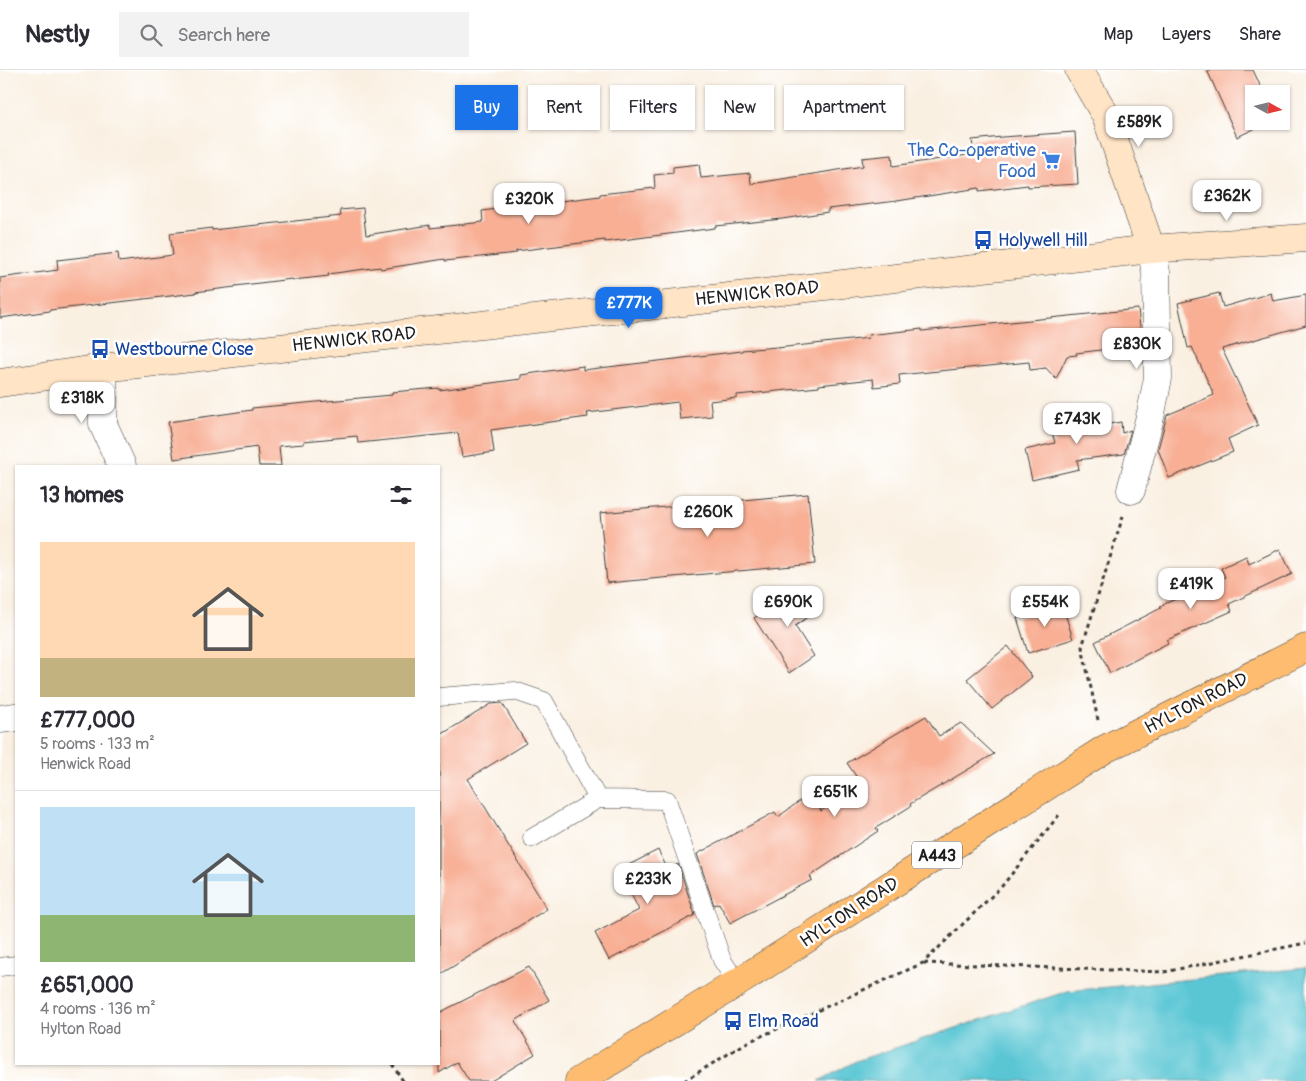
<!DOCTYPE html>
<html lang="en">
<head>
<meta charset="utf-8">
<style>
	body { margin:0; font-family:Pangolin,sans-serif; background:#f2f2f3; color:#2b2b33; height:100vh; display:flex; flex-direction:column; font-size:19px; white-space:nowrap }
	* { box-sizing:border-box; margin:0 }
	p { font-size:16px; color:#7c7c81 }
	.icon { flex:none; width:28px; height:28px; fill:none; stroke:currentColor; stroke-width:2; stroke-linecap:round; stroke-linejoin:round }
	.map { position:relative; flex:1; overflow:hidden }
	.side { position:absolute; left:15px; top:395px; width:425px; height:600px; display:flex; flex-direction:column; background:#fff; border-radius:0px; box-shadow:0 1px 4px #0004 }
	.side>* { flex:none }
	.hud { position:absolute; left:455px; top:15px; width:475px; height:45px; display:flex; gap:10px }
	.needle { width:32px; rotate:98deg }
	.tools { position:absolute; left:1245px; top:15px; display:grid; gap:10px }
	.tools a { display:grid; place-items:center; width:45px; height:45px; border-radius:0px; background:#fff; box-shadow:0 1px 4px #0004; font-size:25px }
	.price { position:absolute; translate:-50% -42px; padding:0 11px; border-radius:10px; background:#fff; color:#222; font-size:16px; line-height:32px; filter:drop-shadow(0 1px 2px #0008) }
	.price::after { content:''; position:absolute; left:50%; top:30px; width:15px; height:11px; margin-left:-8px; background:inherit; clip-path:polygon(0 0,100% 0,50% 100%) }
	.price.on { background:#1a73e8; color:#fff }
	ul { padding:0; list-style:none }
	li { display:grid; align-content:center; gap:10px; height:265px; padding:0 25px }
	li+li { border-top:1px solid #e1e1e2 }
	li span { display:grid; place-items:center; height:155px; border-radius:0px; color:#555 }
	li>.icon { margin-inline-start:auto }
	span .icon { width:90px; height:90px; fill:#fffc; stroke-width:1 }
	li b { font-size:21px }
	h2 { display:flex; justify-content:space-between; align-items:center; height:60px; padding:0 25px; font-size:21px }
	.tag { padding:0 18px; border-radius:0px; background:#fff; box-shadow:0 1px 4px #0004; font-size:18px; line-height:45px }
	.tag.on { background:#1a73e8; color:#fff }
	header { display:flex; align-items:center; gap:30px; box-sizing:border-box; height:70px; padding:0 25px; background:#fff; border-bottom:1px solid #e1e1e2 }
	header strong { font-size:24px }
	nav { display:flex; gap:28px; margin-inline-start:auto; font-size:18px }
	.search { width:350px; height:45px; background:#f2f2f3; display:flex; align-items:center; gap:12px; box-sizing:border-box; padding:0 18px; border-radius:0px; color:#7c7c81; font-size:19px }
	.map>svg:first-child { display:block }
	.water { fill:#5ac6d4; stroke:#3b7178 }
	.building { fill:#f8af94 }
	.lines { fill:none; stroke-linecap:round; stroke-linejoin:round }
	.lane-casing { stroke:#3d3c3a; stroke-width:19 }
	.street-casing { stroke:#3d3c3a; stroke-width:29 }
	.secondary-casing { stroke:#3d3c3a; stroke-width:29 }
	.primary-casing { stroke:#3d3c3a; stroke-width:29 }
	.path { stroke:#3d3c3a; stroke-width:3; stroke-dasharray:4 4; stroke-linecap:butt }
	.lane { stroke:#fff; stroke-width:18 }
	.street { stroke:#fff; stroke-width:28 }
	.secondary { stroke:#ffe4c6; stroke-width:28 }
	.primary { stroke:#febc70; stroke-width:28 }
	.labels { text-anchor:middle; stroke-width:5; stroke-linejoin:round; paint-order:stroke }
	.shield { fill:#fff; stroke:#606060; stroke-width:1 }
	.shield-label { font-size:16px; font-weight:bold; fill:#1c1c1c }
	.shop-label { font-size:18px; fill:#366cbe; stroke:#fff; text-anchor:end }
	.transit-label { font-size:18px; fill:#164399; stroke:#fff; text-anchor:start }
	.street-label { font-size:18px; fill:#1c1c1c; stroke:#fff }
</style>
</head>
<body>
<header>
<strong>Nestly</strong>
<div class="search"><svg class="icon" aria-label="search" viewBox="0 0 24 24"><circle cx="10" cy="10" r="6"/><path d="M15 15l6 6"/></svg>Search here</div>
<nav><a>Map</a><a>Layers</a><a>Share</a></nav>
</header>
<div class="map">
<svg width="1306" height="1011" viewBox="0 0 1306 1011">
	<rect width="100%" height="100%" fill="#fff"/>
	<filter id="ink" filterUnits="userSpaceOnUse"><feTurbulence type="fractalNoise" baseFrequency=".02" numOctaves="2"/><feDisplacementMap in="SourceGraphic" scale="10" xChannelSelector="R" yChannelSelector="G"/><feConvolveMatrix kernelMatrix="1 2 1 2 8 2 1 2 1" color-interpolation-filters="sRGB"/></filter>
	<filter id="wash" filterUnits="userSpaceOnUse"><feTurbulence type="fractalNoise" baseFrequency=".0096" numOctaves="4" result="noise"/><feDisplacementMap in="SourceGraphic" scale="20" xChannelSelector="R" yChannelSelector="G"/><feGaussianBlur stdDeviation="1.12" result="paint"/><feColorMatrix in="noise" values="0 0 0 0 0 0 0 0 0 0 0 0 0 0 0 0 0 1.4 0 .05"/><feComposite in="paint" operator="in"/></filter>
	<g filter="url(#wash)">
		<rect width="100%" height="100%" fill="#faf0e2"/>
		<path class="water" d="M1306 898V1011H819L856 991 1068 921Z"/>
		<g id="blocks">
			<path class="building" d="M1207 0H1253L1264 24H1254V51H1271L1237 67Z
				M1075 62 1078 114 1028 117V115L979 121V118L897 131 828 139V142L782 149 715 156V158L630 169 605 172V170L516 181V183L445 191V189L381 199 380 197 328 204 329 206 293 210 292 209 235 216V217L195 222 196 223 50 240V241L0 248V208L58 200 57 190 118 183 119 192 173 185 170 163 212 158V160L341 146 340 140 363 138 366 165 430 155V158L483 152 482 141 600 126V124L655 118 654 105 673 103V97L699 94 701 108 750 103 751 114 863 96 862 88 892 85 893 96 974 84 972 70 1002 67Z
				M1219 223 1223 237 1271 223 1273 231 1306 225V255L1222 279 1258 355 1228 369 1233 382 1169 408 1158 379 1167 345 1214 325 1192 277 1188 278 1178 233Z
				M1138 239 1142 275 1076 283 1077 285 1067 286 1056 309 1046 298 1030 300 1029 292 899 305 900 314 874 317 873 309 819 315V317L737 325V328L710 331 712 346 680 349 678 332 587 343 588 347 491 360 494 382 462 387 458 363 358 373 357 366 304 371V374L279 376 281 396H259L257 377 174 389 168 352 252 340V338L392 325V322L439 318V320L521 309V305L583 296V300L742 281V280L777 277V278L869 268 868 265 922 259V261Z
				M1101 337 1103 355 1121 352 1122 363 1131 360 1124 384 1077 390 1079 399 1032 410 1025 380 1055 373 1051 358 1076 353 1074 341Z
				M808 424 815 494 607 513 600 443Z
				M1280 479 1292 504 1229 534 1232 541 1167 570 1168 573 1110 603 1095 572 1161 538 1160 536 1225 507 1221 498 1246 486 1249 494Z
				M800 516 817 541 795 556 814 586 789 603 754 548Z
				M1062 534 1073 569 1028 583 1017 548Z
				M1008 576 1032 607 992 639 967 609Z
				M502 633 526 673 468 709 547 839 439 905V666L491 634Z
				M926 646 939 666 961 653 994 684 910 734 911 736 876 758 878 761 810 806 812 810 730 853 719 833 714 835 697 784 775 742 778 747 812 722 821 741 862 715 847 693Z
				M658 780 668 800 678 794 695 845 609 890 595 863 639 840 619 800Z
				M529 897 549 930 515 951 535 984 491 1011H469L457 992 439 1003V943Z"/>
		</g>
	</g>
	<g filter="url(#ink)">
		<use href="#blocks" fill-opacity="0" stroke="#3d3c3a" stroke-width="1"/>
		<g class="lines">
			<g class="lane-casing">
				<path id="lane" d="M439 627 515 621 544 631 598 729
					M532 768 598 729 667 730 722 890 737 913
					M0 897 16 895"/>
			</g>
			<g class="street-casing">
				<path id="street" d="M103 298V354L122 396
					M1131 420 1151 343 1158 308 1156 202 1151 179
					M0 649 16 647"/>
			</g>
			<g class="secondary-casing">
				<path id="secondary" d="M1079 0 1106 46 1151 179
					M0 313 103 298 1151 179 1306 168"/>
			</g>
			<g class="primary-casing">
				<path id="primary" d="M579 1011 737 913 1105 679 1306 578"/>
			</g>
			<path class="path" d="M1098 650 1082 577 1123 446
				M924 893 1164 902 1306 873
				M392 994 403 1011
				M684 1011 746 973 923 893 1002 816 1059 745"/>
			<use href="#lane" class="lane"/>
			<use href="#street" class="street"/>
			<use href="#secondary" class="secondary"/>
			<use href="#primary" class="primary"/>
		</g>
	</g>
	<defs>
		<g id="supermarket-bare" transform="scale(1.5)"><path d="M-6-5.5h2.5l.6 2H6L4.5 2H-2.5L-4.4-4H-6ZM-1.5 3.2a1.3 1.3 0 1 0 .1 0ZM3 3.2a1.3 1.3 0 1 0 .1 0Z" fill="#3f7fe0" stroke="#fff" stroke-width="2.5" paint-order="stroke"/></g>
		<g id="bus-bare" transform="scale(1.5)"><path d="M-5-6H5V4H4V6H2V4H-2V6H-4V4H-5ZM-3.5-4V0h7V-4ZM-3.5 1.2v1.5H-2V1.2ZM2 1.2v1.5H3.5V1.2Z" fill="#1a4fb4" stroke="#fff" stroke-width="2.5" paint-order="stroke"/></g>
	</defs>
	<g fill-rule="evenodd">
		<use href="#supermarket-bare" x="1051" y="90"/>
		<use href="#bus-bare" x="983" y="170"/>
		<use href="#bus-bare" x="100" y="279"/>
		<use href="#bus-bare" x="733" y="951"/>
	</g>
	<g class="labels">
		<rect class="shield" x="912" y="771.5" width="50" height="27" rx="4"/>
		<g class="shield-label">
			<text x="937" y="791">A443</text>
		</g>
		<g class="shop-label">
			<text x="1036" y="86">The Co-operative<tspan x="1036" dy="21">Food</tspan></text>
		</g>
		<g class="transit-label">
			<text x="998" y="176">Holywell Hill</text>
			<text x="115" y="285">Westbourne Close</text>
			<text x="748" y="957">Elm Road</text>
		</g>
		<g class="street-label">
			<text transform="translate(757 223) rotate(-6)" y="6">HENWICK ROAD</text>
			<text transform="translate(354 269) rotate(-6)" y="6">HENWICK ROAD</text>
			<text transform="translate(1196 633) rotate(-27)" y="6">HYLTON ROAD</text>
			<text transform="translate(849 842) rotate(-33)" y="6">HYLTON ROAD</text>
		</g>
	</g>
</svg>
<div class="tools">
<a><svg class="needle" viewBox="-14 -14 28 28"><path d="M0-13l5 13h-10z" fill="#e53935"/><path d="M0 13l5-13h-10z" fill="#7c7c81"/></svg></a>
</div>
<b class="price" style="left:1139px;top:78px">£589K</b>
<b class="price" style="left:1227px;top:152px">£362K</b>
<b class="price" style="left:529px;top:155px">£320K</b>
<b class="price on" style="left:629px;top:259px">£777K</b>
<b class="price" style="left:1137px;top:300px">£830K</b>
<b class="price" style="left:82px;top:354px">£318K</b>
<b class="price" style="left:1077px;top:375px">£743K</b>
<b class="price" style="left:708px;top:468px">£260K</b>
<b class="price" style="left:1191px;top:540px">£419K</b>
<b class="price" style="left:788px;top:558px">£690K</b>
<b class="price" style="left:1045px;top:558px">£554K</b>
<b class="price" style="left:835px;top:748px">£651K</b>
<b class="price" style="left:648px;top:835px">£233K</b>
<div class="hud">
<a class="tag on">Buy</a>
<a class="tag">Rent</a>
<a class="tag">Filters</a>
<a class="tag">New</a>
<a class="tag">Apartment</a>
</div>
<section class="side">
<h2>13 homes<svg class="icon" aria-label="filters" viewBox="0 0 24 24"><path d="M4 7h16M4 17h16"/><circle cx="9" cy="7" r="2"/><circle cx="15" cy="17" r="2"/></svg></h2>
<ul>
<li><span style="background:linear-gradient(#ffd9b3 75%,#c2b280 0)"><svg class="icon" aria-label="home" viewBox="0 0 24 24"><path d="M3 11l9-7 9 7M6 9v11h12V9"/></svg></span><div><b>£777,000</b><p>5 rooms · 133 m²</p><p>Henwick Road</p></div></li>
<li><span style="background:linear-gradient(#bfe0f5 70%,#8fb573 0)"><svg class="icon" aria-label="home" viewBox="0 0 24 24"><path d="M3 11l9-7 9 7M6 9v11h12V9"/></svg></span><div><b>£651,000</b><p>4 rooms · 136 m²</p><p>Hylton Road</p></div></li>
</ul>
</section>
</div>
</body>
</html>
